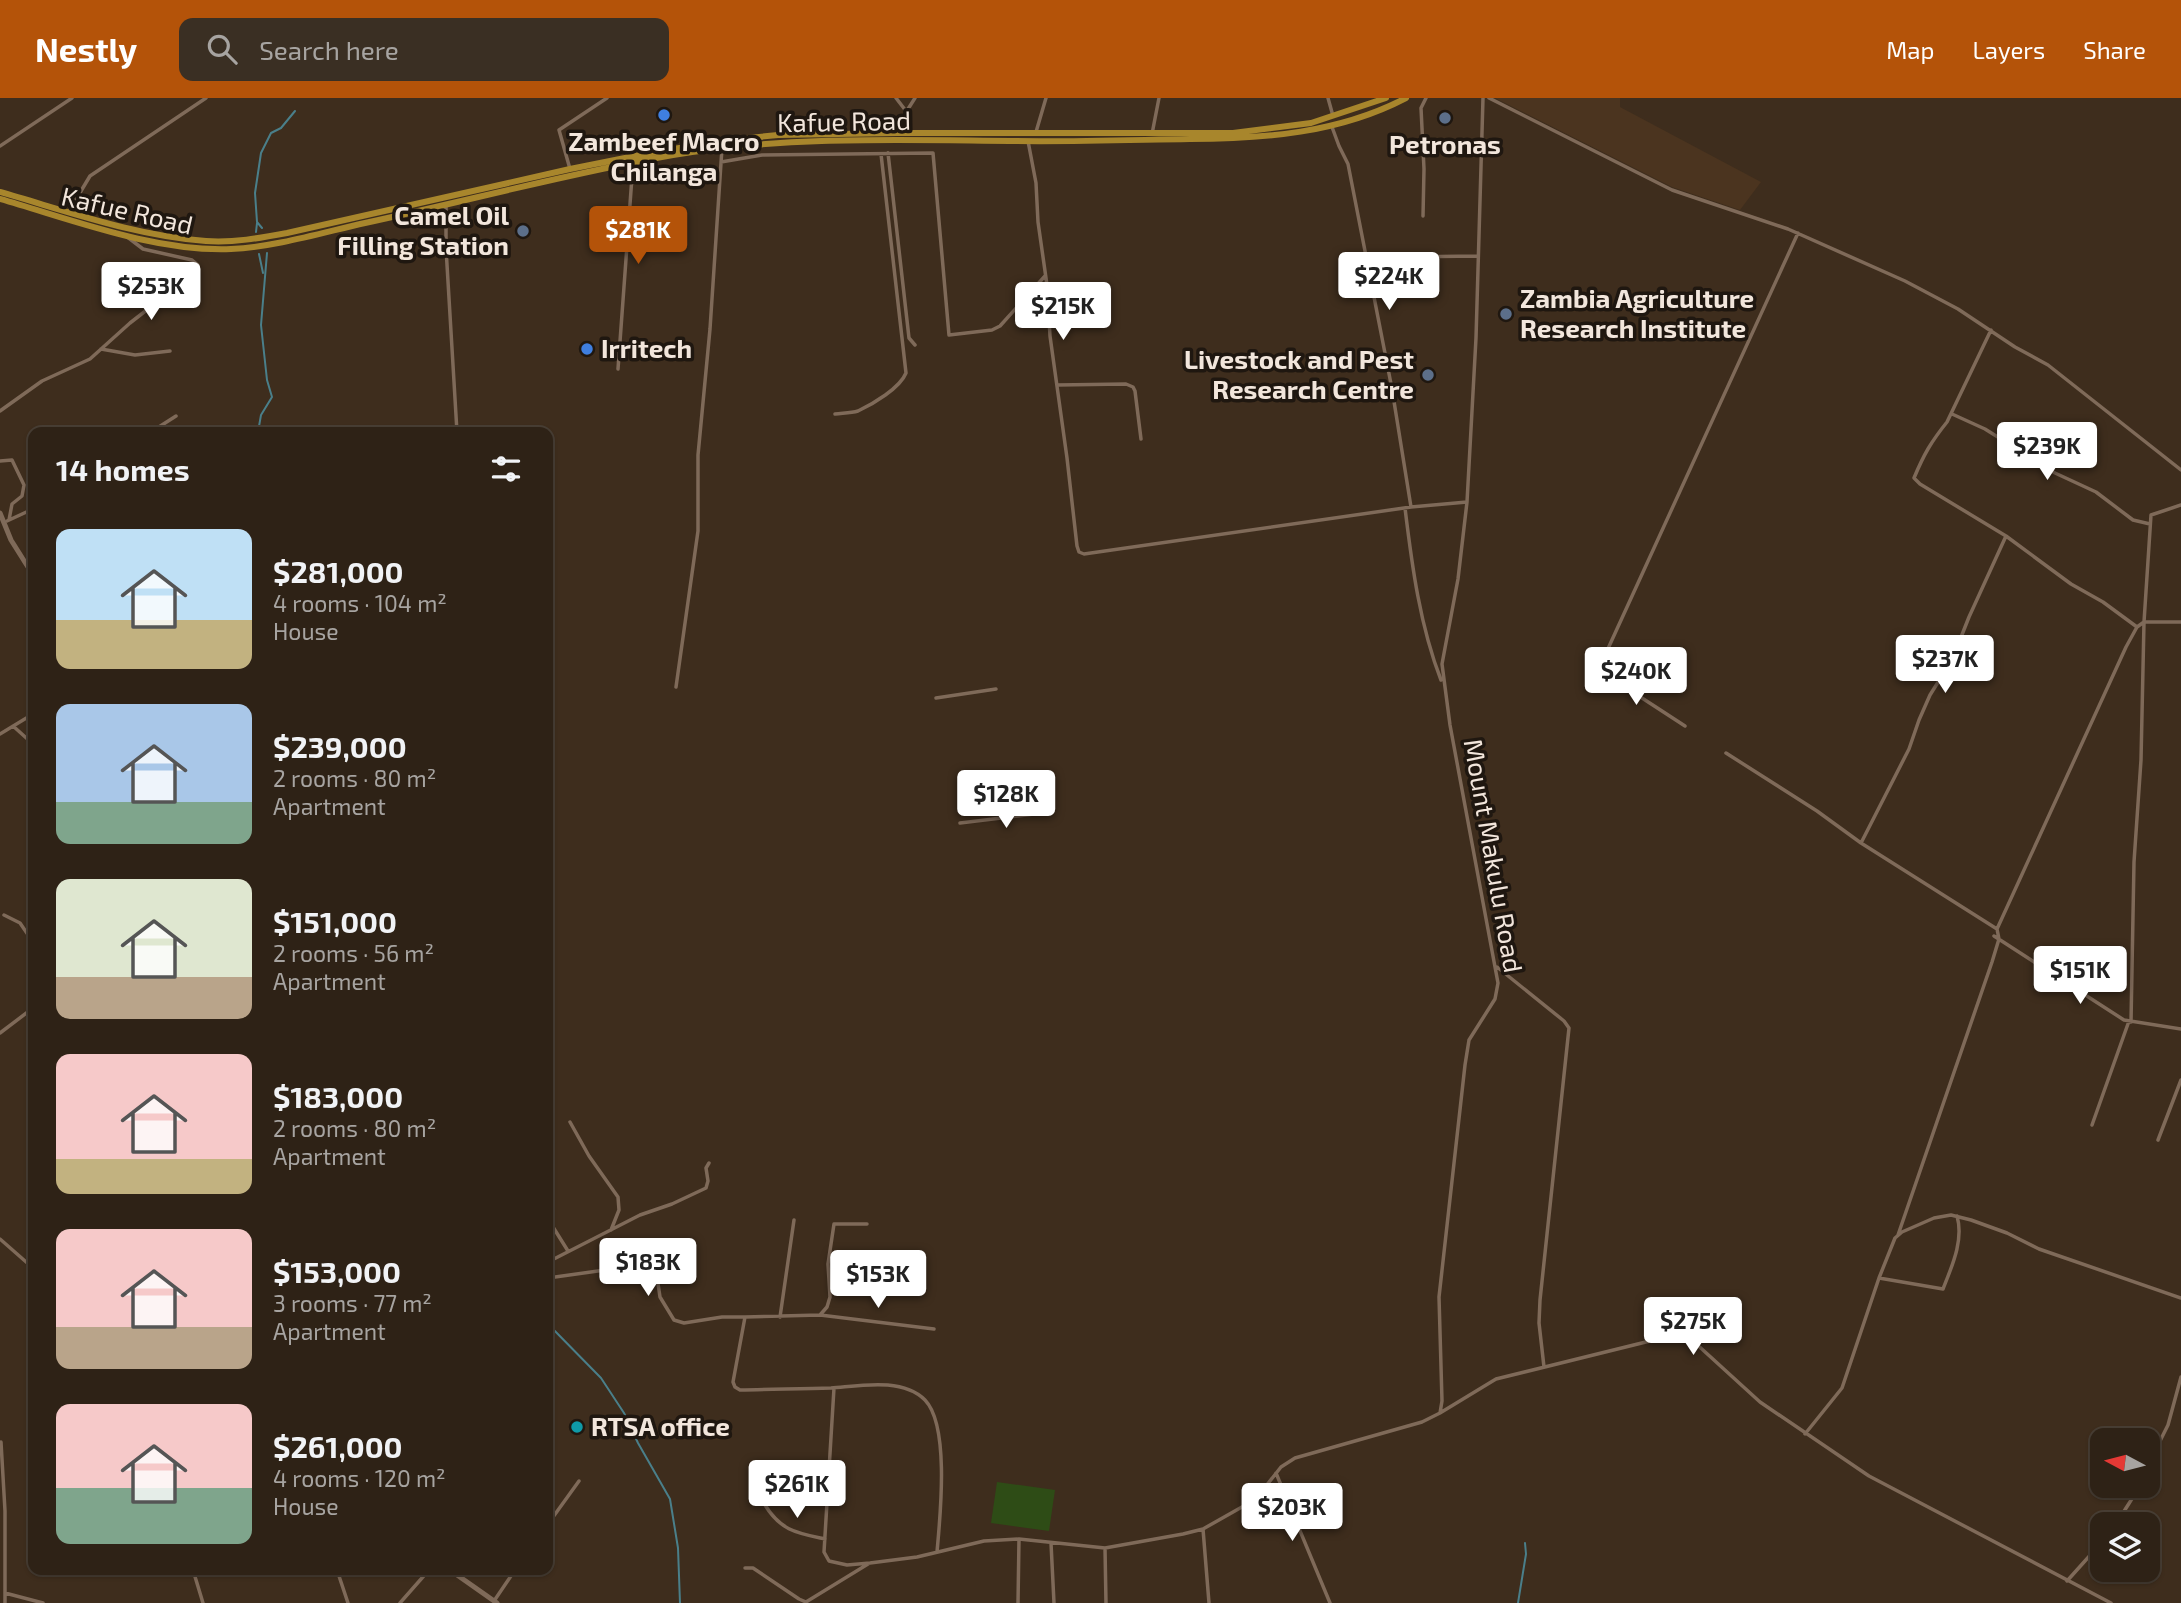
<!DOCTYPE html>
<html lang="en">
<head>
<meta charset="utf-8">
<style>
	body { margin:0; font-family:"Exo 2",sans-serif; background:#3a2f23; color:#f1f3f6; height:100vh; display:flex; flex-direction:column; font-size:26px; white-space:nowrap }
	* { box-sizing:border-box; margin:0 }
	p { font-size:23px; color:#a7a4a1 }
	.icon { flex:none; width:38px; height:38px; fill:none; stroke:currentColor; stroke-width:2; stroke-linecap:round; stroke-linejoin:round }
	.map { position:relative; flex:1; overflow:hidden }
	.panel { position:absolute; left:28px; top:329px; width:525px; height:1148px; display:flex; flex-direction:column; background:#2e2216; border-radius:14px; box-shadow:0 2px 5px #0004,0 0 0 2px #493f35 }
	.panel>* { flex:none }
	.needle { width:46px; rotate:277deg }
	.fabs { position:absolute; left:2090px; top:1330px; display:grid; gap:14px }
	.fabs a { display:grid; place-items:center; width:70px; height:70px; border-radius:14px; background:#2e2216; box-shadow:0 2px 5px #0004,0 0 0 2px #493f35; font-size:35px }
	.price { position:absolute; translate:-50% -60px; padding:0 16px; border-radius:7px; background:#fff; color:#222; font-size:23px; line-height:46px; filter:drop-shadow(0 2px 4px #0008) }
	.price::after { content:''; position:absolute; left:50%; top:42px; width:21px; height:16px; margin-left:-10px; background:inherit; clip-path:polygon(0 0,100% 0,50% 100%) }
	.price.active { background:#b45309; color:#fff }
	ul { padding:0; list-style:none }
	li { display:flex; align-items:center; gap:21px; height:175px; padding:0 28px }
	li span { display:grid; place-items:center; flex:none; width:196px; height:140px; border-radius:14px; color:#555 }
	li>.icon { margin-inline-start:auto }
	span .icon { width:84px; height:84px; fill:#fffc; stroke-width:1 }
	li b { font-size:30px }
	h2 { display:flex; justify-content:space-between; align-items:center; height:84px; padding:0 28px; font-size:30px }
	header { display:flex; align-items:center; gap:42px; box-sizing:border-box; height:98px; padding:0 35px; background:#b45309; color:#fff }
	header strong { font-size:33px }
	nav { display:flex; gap:38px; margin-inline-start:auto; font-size:24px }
	.search { width:490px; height:63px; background:#3a2f23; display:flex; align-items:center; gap:18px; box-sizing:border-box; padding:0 24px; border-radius:14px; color:#a7a4a1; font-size:26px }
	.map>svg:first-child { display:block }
	.built { fill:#4b341f }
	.green { fill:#2e4c16 }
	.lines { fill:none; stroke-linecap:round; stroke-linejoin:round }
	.stream { stroke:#4a7f8a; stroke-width:2 }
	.minor { stroke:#7f6a59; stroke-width:3.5 }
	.tertiary { stroke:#7f6a59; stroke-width:5 }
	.trunk { stroke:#a8862c; stroke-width:6 }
	.shop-dot { fill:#3f7fe0; stroke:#1f1710; stroke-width:2.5 }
	.service-dot { fill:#5c6f8a; stroke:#1f1710; stroke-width:2.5 }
	.culture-dot { fill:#0f9aa8; stroke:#1f1710; stroke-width:2.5 }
	.labels { text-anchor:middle; stroke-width:7; stroke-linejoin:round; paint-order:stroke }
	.street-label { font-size:26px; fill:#f2e6dc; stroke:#1f1710 }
	.poi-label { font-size:26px; font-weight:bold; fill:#f2e6dc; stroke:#1f1710; text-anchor:start }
</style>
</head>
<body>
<header>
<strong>Nestly</strong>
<div class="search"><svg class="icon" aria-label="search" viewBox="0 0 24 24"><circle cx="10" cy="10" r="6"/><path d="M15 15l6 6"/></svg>Search here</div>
<nav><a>Map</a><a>Layers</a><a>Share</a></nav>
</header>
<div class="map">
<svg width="2181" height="1505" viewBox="0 0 2181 1505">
	<rect width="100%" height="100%" fill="#3e2d1d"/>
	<path class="built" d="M1495 0H1620V9L1761 84 1740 112 1672 89Z"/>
	<path class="green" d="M997 1384 1055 1392 1049 1433 991 1425Z"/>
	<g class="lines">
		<path class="stream" d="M262 130 257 124 255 95 261 55 271 35 281 30 295 13
			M256 134 257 125
			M259 156 263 175
			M258 334 261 317 272 299 267 282 261 227 267 155
			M548 1226 601 1280 624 1315 638 1345 670 1401 678 1450 680 1505
			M1518 1505 1526 1456 1525 1445"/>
		<path class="minor" d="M896 0 906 13
			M1328 0 1333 18
			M1489 0 1672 92 1788 131 1905 183 1958 211 2015 249 2048 267 2181 372
			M1332 29 1339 48 1348 66 1392 291 1411 409
			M1036 34 1046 0
			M898 35 901 22 915 0
			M1152 36 1159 0
			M1028 43 1036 85 1038 124 1047 187 1050 238 1067 360 1077 448 1079 454 1084 456 1411 409 1467 404
			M0 48 72 0
			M888 55 909 240 915 247
			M721 64 762 57 933 55 949 237 992 232 1000 228 1045 178
			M570 71 559 32 607 0
			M446 108V150L457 334
			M69 113 90 78 206 0
			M1423 118 1424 71 1421 10 1426 0
			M1366 163 1400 159 1478 158
			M1991 232 1947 324C1931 344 1924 356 1914 380L1920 386 2006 438 2071 486 2103 504 2137 529 2144 524 2151 417 2181 407
			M101 251 135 257 170 253
			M618 271 633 65
			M1057 287 1126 286 1133 289 1135 293 1141 341
			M0 313 42 283 90 261 130 225 198 172V167L192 162 143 151 126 138
			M835 316C843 315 851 315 858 313 873 306 900 290 906 275L881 56
			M1952 316 1985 331 2055 375 2096 394 2133 422 2150 426
			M151 334 176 318
			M0 363 12 362 24 387 22 398 12 406 9 422
			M1405 410C1412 468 1420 528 1441 582
			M7 423 33 411
			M1599 572 1685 628
			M676 589 698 433V357L710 231 722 50
			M1590 590 1798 135
			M936 600 996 591
			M13 628 33 646
			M0 636 33 616
			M1726 655 1817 713 1861 745 1997 831 1999 841 1992 864 1898 1137
			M960 725 1050 714
			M1861 745 1909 651 1919 622 1930 597 1952 562 1969 519 2006 438
			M4 817 20 825 33 844
			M1997 831 2126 549 2137 529
			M1994 838 2124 922 2181 931
			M1497 869 1564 923 1569 930 1540 1202 1539 1225 1544 1269
			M2131 924 2134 764 2141 662 2144 524H2181
			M0 935 33 910
			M570 1024 589 1058 618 1099 619 1112 611 1132
			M2092 1027 2129 923
			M2158 1042 2181 982
			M548 1121 568 1153
			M0 1141 33 1170
			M548 1164 640 1117 672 1106 706 1090 708 1083 706 1070 709 1065
			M548 1180 655 1165 660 1199 674 1222 684 1225 722 1219H745
			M1879 1180 1943 1191C1952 1168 1964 1142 1957 1118
			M820 1217 827 1209 830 1199 828 1166 834 1126H867
			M780 1219 794 1122
			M934 1231 820 1217 745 1219 733 1284 735 1289 740 1292C770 1291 801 1291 831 1290 859 1288 902 1279 925 1302 950 1328 940 1420 937 1454
			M834 1290 824 1454 829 1463 847 1467 870 1465 917 1459 984 1443 1019 1441 1105 1450 1183 1436 1203 1431 1249 1405 1259 1397 1281 1369 1295 1360 1422 1324 1440 1315 1442 1303 1439 1199 1465 967 1469 942 1495 901 1498 885 1450 627 1442 566 1458 481 1467 404 1476 240 1483 0
			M1440 1315 1496 1281 1662 1240 1682 1238 1692 1242 1760 1304 1869 1378 2111 1505
			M1805 1336 1842 1290 1879 1180 1895 1140 1902 1134 1934 1120 1951 1117 1971 1122 2007 1135 2039 1151 2181 1200
			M1 1344 5 1413V1505
			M2147 1369 2168 1327 2181 1279
			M1276 1375 1330 1505
			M766 1398 765 1407C781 1433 797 1435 825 1441
			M548 1426 579 1383
			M2116 1426 2140 1388
			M1203 1431 1209 1505
			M1051 1445 1054 1505
			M1105 1450 1106 1505
			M745 1470H753L799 1501 806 1504 868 1466
			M193 1472 203 1505
			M337 1472 348 1505
			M2067 1483 2102 1444
			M5 1495 43 1505
			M494 1503 515 1472
			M400 1505 429 1472
			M1018 1505 1019 1441"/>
		<path class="tertiary" d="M0 415 11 442 33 477
			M450 1472 497 1505"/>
		<path class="trunk" d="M0 94C67 113 136 138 206 143 233 145 260 140 287 135L570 71 660 53 738 41 778 37 898 35H1233L1311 25 1386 0
			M0 101C73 122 155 154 231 151 275 149 321 135 365 125 467 103 570 75 673 57 785 38 897 42 1010 43 1070 44 1130 42 1190 41 1264 41 1339 35 1406 0"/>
	</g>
	<g class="shop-dot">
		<circle cx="664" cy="17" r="7"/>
		<circle cx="587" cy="251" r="7"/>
	</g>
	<g class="service-dot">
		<circle cx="1445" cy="20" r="7"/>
		<circle cx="523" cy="133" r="7"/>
		<circle cx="1506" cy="216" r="7"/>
		<circle cx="1428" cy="277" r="7"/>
	</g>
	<circle class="culture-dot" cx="577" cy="1329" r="7"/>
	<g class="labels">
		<g class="street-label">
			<text transform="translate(844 24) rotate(-1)" y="9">Kafue Road</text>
			<text transform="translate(127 113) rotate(13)" y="9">Kafue Road</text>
			<text transform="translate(1493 758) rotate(80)" y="9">Mount Makulu Road</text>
		</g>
		<g class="poi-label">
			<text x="664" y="53" text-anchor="middle">Zambeef Macro<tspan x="664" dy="30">Chilanga</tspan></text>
			<text x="1445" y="56" text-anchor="middle">Petronas</text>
			<text x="509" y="127" text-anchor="end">Camel Oil<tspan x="509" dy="30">Filling Station</tspan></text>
			<text x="1520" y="210">Zambia Agriculture<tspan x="1520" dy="30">Research Institute</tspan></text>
			<text x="601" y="260">Irritech</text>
			<text x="1414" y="271" text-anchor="end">Livestock and Pest<tspan x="1414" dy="30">Research Centre</tspan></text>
			<text x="591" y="1338">RTSA office</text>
		</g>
	</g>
</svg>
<div class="fabs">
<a><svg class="needle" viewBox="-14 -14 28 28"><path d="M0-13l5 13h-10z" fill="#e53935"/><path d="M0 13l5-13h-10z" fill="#a7a4a1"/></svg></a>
<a><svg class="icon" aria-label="layers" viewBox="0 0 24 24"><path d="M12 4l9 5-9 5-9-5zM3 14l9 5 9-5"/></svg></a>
</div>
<b class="price active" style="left:638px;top:168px">$281K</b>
<b class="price" style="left:1389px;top:214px">$224K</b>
<b class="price" style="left:151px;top:224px">$253K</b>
<b class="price" style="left:1063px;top:244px">$215K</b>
<b class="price" style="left:2047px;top:384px">$239K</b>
<b class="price" style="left:1945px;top:597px">$237K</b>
<b class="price" style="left:1636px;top:609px">$240K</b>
<b class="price" style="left:1006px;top:732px">$128K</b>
<b class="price" style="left:2080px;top:908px">$151K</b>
<b class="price" style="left:648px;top:1200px">$183K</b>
<b class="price" style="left:878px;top:1212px">$153K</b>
<b class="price" style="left:1693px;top:1259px">$275K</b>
<b class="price" style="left:797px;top:1422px">$261K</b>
<b class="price" style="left:1292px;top:1445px">$203K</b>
<section class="panel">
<h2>14 homes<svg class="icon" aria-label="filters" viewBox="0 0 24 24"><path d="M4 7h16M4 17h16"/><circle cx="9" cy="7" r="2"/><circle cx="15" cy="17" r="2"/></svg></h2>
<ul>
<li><span style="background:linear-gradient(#bfe0f5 65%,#c2b280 0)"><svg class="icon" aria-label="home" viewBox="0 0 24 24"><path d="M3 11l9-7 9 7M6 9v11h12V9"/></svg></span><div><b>$281,000</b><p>4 rooms · 104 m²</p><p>House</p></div></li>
<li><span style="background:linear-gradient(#a9c7e8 70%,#7fa58c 0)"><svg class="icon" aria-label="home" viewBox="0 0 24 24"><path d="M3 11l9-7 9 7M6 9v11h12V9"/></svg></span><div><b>$239,000</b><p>2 rooms · 80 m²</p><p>Apartment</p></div></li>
<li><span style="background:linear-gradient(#dfe7d0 70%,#b9a48a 0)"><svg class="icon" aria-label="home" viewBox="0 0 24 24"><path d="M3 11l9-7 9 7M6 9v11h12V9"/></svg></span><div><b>$151,000</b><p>2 rooms · 56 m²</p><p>Apartment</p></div></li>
<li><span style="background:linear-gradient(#f6c9c9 75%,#c2b280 0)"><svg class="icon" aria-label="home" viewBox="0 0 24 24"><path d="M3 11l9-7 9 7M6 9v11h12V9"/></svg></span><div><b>$183,000</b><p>2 rooms · 80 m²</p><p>Apartment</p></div></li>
<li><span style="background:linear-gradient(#f6c9c9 70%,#b9a48a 0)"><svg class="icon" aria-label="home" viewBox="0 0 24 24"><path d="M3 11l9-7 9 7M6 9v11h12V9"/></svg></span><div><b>$153,000</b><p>3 rooms · 77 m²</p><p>Apartment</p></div></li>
<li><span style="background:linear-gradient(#f6c9c9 60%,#7fa58c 0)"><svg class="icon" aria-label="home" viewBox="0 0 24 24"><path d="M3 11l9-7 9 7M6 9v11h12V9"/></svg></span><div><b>$261,000</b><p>4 rooms · 120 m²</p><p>House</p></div></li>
</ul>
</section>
</div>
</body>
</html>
